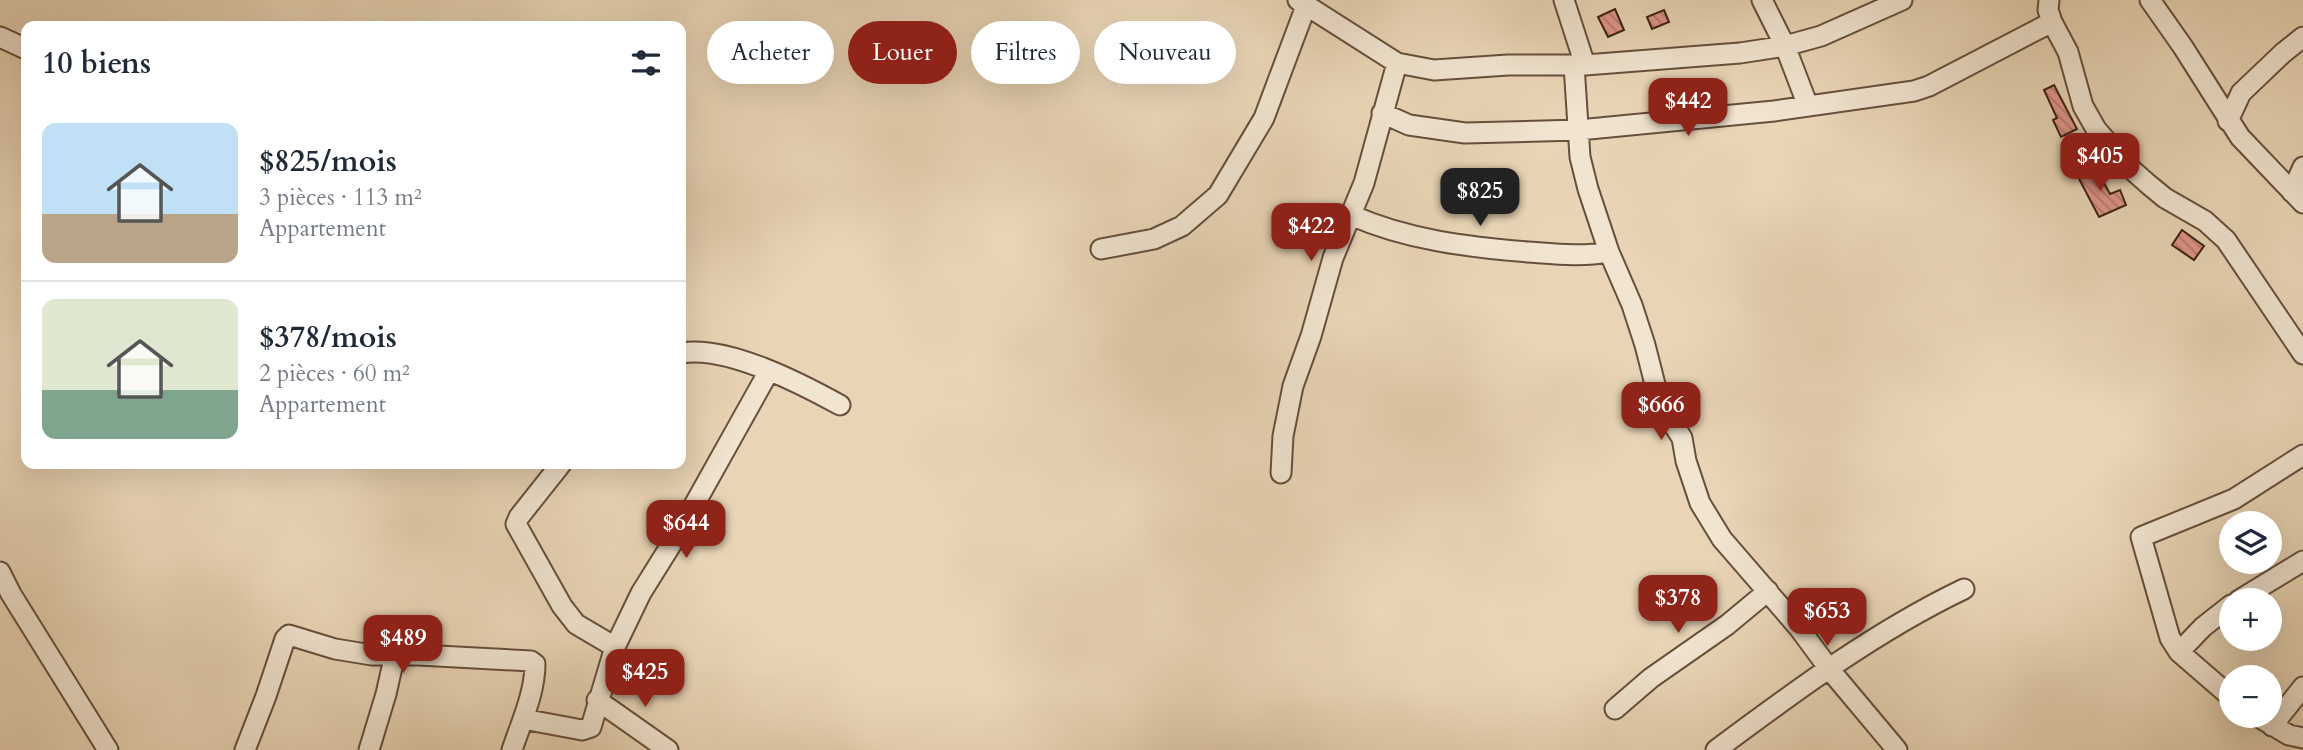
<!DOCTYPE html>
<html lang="fr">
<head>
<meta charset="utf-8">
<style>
	body { margin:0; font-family:Cardo,serif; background:#f2f2f3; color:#1f2937; height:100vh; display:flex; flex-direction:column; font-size:26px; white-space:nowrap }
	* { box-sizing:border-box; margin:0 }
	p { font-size:23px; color:#747a83 }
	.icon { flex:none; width:38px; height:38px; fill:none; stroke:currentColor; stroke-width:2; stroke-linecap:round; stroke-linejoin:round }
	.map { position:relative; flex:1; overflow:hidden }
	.drawer { position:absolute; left:21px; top:21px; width:665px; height:448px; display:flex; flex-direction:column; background:#fff; border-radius:14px; box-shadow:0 7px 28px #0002 }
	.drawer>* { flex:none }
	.hud { position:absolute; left:707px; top:21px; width:665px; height:63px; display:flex; gap:14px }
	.tools { position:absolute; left:2219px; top:511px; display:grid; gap:14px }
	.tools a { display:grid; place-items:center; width:63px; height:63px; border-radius:50%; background:#fff; box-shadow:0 7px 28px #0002; font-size:35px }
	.price { position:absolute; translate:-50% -60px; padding:0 16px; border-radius:14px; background:#8f2418; color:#fff; font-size:23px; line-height:46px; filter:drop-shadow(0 2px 4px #0008) }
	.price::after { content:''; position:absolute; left:50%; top:42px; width:21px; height:16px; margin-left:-10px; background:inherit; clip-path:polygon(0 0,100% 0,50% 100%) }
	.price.current { background:#222; color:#fff }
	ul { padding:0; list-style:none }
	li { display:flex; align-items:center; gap:21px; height:175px; padding:0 21px }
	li+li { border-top:2px solid #e0e1e3 }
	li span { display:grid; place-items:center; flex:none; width:196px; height:140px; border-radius:14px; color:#555 }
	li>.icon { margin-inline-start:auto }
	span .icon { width:84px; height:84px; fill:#fffc; stroke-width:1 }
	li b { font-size:30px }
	h2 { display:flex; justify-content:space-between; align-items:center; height:84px; padding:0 21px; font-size:30px }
	.chip { padding:0 24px; border-radius:32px; background:#fff; box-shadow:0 7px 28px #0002; font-size:24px; line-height:63px }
	.chip.current { background:#8f2418; color:#fff }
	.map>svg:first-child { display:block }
	.building { fill:url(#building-back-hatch); stroke:#3a2213; stroke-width:2 }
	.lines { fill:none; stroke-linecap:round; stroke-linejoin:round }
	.minor-casing { stroke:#664f3c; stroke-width:23 }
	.minor { stroke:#f1e4d0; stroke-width:19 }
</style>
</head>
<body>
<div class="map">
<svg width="2303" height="750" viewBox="0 0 2303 750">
	<defs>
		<pattern id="building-back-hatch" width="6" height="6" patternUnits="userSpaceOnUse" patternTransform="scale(1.75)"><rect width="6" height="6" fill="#e0958a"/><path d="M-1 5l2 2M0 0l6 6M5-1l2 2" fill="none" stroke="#b77970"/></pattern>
	</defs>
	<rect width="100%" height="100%" fill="#e9d5b6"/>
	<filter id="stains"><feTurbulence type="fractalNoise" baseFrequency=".00286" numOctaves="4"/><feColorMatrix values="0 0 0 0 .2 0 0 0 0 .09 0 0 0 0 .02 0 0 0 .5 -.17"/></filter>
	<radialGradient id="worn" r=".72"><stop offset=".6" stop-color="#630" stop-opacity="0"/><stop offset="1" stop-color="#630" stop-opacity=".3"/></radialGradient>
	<path class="building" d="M1615 9 1624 30 1608 37 1598 17Z
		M1664 10 1669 22 1652 29 1647 17Z
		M2054 85 2077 129 2061 137 2053 120 2057 118 2044 90Z
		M2094 165 2110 194 2120 190 2126 205 2099 217 2077 175Z
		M2182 230 2204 246 2194 260 2172 245Z"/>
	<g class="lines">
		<g class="minor-casing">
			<path id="minor" d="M1298 0 1397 63 1434 70 1508 65H1585L1740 53 1785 46 1821 36 1902 0
				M1564 0 1585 65
				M1762 0 1785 46 1808 106
				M2049 0 2048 10 2052 22 2068 52 2083 106 2096 129 2130 168 2148 184 2165 198 2205 221 2226 240 2303 354
				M2150 0 2183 47 2240 137 2303 203
				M0 37 26 49
				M1574 65 1580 157 1588 189 1609 252 1632 305 1645 345 1660 404 1682 438 1686 461 1700 503 1722 539 1799 628 1830 670 1897 750
				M1382 113 1409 125 1465 133 1579 130 1774 111 1914 91 1929 86 2052 22
				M2228 121 2241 93 2283 53 2303 37
				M2292 192 2303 167
				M1351 215C1407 240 1468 247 1528 252 1556 254 1582 257 1609 252
				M1101 249 1154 239 1182 226 1218 195 1264 118 1306 6
				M681 353C727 345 800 383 840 405
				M561 464 519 517 516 524 562 606 576 624 615 647
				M1281 473 1283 436 1293 386 1311 336 1333 258 1364 183 1397 63
				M0 572 11 594 108 750
				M2239 600 2303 561
				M2179 652 2203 627 2231 605
				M2231 697 2179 652 2170 638 2141 537 2234 499 2303 455
				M597 700 668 750
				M1615 709 1651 678 1727 625 1768 591
				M2257 716 2289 735 2303 738
				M523 719 582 730 591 727 615 647 641 593 679 532 769 371
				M2272 726 2303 687
				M245 750 266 696 285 639 289 635 335 649 372 655H419L531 661 535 664C535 693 521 723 512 750
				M369 750 386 694 395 654
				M1716 750C1794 692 1876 631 1964 589"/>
		</g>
		<use href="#minor" class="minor"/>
	</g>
	<rect width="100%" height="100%" filter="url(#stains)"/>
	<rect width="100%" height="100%" fill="url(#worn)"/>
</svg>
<div class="tools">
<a><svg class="icon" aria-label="layers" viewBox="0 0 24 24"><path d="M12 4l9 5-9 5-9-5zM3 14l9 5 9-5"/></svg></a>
<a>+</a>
<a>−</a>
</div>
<b class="price" style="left:1688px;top:138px">$442</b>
<b class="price" style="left:2100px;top:193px">$405</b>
<b class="price current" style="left:1480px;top:228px">$825</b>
<b class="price" style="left:1311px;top:263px">$422</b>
<b class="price" style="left:1661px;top:442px">$666</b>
<b class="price" style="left:686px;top:560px">$644</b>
<b class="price" style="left:1678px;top:635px">$378</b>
<b class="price" style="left:1827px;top:648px">$653</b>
<b class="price" style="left:403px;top:675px">$489</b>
<b class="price" style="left:645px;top:709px">$425</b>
<div class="hud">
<a class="chip">Acheter</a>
<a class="chip current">Louer</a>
<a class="chip">Filtres</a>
<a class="chip">Nouveau</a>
</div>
<section class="drawer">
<h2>10 biens<svg class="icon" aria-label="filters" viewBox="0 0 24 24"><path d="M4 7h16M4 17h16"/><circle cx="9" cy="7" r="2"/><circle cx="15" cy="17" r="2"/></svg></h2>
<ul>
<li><span style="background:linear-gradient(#bfe0f5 65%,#b9a48a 0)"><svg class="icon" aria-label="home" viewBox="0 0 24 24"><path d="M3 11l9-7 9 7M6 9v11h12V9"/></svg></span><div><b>$825/mois</b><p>3 pièces · 113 m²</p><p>Appartement</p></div></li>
<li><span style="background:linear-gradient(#dfe7d0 65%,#7fa58c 0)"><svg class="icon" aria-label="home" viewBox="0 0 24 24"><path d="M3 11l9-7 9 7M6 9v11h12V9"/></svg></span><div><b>$378/mois</b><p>2 pièces · 60 m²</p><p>Appartement</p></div></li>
</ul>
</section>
</div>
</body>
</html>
